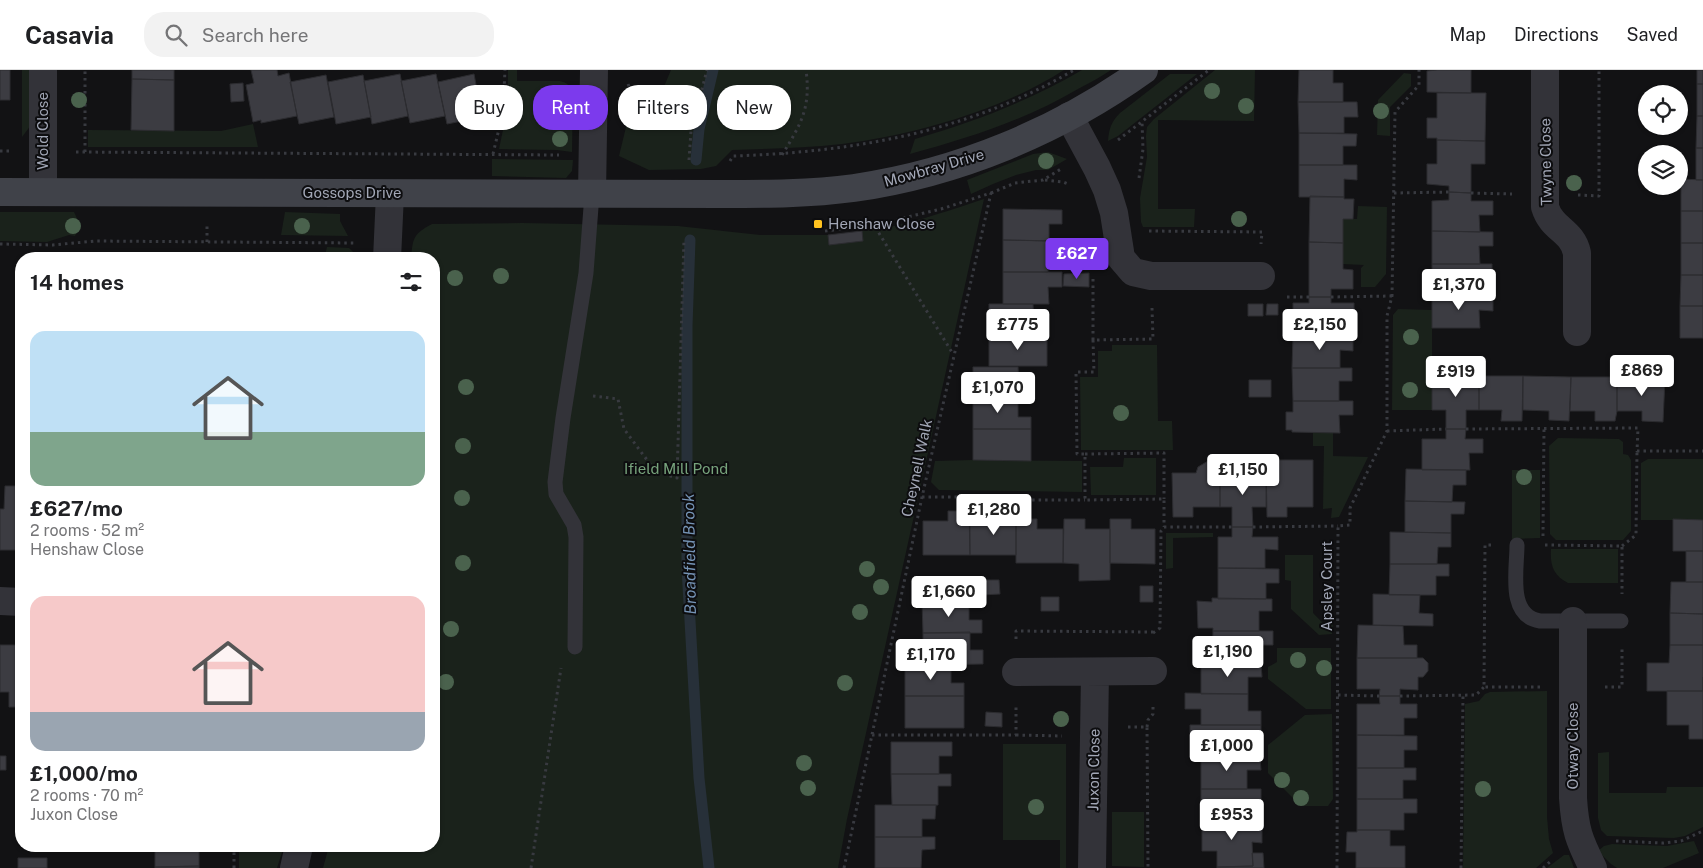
<!DOCTYPE html>
<html lang="en">
<head>
<meta charset="utf-8">
<style>
	body { margin:0; font-family:"Public Sans",sans-serif; background:#f2f2f2; color:#202124; height:100vh; display:flex; flex-direction:column; font-size:19px; white-space:nowrap }
	* { box-sizing:border-box; margin:0 }
	p { font-size:16px; color:#757577 }
	.icon { flex:none; width:28px; height:28px; fill:none; stroke:currentColor; stroke-width:2; stroke-linecap:round; stroke-linejoin:round }
	.map { position:relative; flex:1; overflow:hidden }
	.panel { position:absolute; left:15px; top:182px; width:425px; height:600px; display:flex; flex-direction:column; background:#fff; border-radius:20px; box-shadow:0 1px 4px #0004 }
	.panel>* { flex:none }
	.banner { position:absolute; left:455px; top:15px; width:475px; height:45px; display:flex; gap:10px }
	.controls { position:absolute; left:1638px; top:15px; display:grid; gap:10px }
	.controls a { display:grid; place-items:center; width:50px; height:50px; border-radius:50%; background:#fff; box-shadow:0 1px 4px #0004; font-size:25px }
	.price { position:absolute; translate:-50% -42px; padding:0 11px; border-radius:5px; background:#fff; color:#222; font-size:16px; line-height:32px; filter:drop-shadow(0 1px 2px #0008) }
	.price::after { content:''; position:absolute; left:50%; top:30px; width:15px; height:11px; margin-left:-8px; background:inherit; clip-path:polygon(0 0,100% 0,50% 100%) }
	.price.active { background:#7c3aed; color:#fff }
	ul { padding:0; list-style:none }
	li { display:grid; align-content:center; gap:10px; height:265px; padding:0 15px }
	li span { display:grid; place-items:center; height:155px; border-radius:15px; color:#555 }
	li>.icon { margin-inline-start:auto }
	span .icon { width:90px; height:90px; fill:#fffc; stroke-width:1 }
	li b { font-size:21px }
	h2 { display:flex; justify-content:space-between; align-items:center; height:60px; padding:0 15px; font-size:21px }
	.chip { padding:0 18px; border-radius:20px; background:#fff; box-shadow:0 1px 4px #0004; font-size:18px; line-height:45px }
	.chip.active { background:#7c3aed; color:#fff }
	header { display:flex; align-items:center; gap:30px; box-sizing:border-box; height:70px; padding:0 25px; background:#fff; border-bottom:1px solid #e0e0e0 }
	header strong { font-size:24px }
	nav { display:flex; gap:28px; margin-inline-start:auto; font-size:18px }
	.search { width:350px; height:45px; background:#f2f2f2; display:flex; align-items:center; gap:12px; box-sizing:border-box; padding:0 18px; border-radius:20px; color:#757577; font-size:19px }
	.map>svg:first-child { display:block }
	.green { fill:#1a221b }
	.lines { fill:none; stroke-linecap:round; stroke-linejoin:round }
	.stream { stroke:#273039; stroke-width:11 }
	.building { fill:#3c3c42; stroke:#2c2c30 }
	.path { stroke:#383a40; stroke-width:3; stroke-dasharray:2.5 4; stroke-linecap:butt }
	.lane { stroke:#333339; stroke-width:15 }
	.street { stroke:#333339; stroke-width:28 }
	.secondary { stroke:#404249; stroke-width:28 }
	.tree { fill:#4a624d }
	.poi-dot { fill:#ffc21f; stroke:#0d0d0f; stroke-width:2 }
	.labels { text-anchor:middle; stroke-width:4; stroke-linejoin:round; paint-order:stroke }
	.street-label { font-size:15px; fill:#a2a7b6; stroke:#0d0d0f }
	.poi-label { font-size:15px; fill:#a2a7b6; stroke:#0d0d0f; text-anchor:start }
	.park-label { font-size:15px; fill:#77a37c; stroke:#0d0d0f }
	.water-label { font-size:16px; font-style:italic; fill:#7593b5; stroke:#0d0d0f }
</style>
</head>
<body>
<header>
<strong>Casavia</strong>
<div class="search"><svg class="icon" aria-label="search" viewBox="0 0 24 24"><circle cx="10" cy="10" r="6"/><path d="M15 15l6 6"/></svg>Search here</div>
<nav><a>Map</a><a>Directions</a><a>Saved</a></nav>
</header>
<div class="map">
<svg width="1703" height="798" viewBox="0 0 1703 798">
	<rect width="100%" height="100%" fill="#121214"/>
	<path class="green" d="M22 0H33L31 55 22 67Z
		M508 0H517V11H560C567 13 570 15 573 22L572 82 557 80 499 79 508 36Z
		M671 0H1064C1002 40 914 65 842 74 805 78 768 79 732 80L716 96 701 99 649 100 619 86 634 24 657 33Z
		M1082 0H1111C1101 7 1089 13 1078 19 1025 50 969 68 910 84L915 69C974 52 1029 31 1082 0Z
		M1215 0H1255L1254 51 1158 50V139H1195L1194 157H1143L1141 152 1140 128 1147 87 1146 66 1147 57 1154 49Z
		M1404 3 1411 4V16L1390 37V66L1377 65 1378 30Z
		M1170 4H1197L1118 66 1108 71C1109 59 1111 52 1120 43Z
		M253 54 258 77H88V60L221 61Z
		M1048 82 1067 89 1048 100H1036L1016 105 993 114 971 124 967 110 1033 84Z
		M492 89 573 90 572 101 566 108 492 106Z
		M984 129 847 749 838 798H323L329 776H434V189H411C413 168 413 164 432 154L522 153 678 156 760 165H828L829 175 863 171 862 161C900 158 947 141 984 129Z
		M1358 136 1387 137 1386 204 1375 217H1361V198L1364 195 1343 194V149H1357Z
		M0 142H74C79 152 80 156 75 166L69 165 47 172 0 171Z
		M285 142 340 144V151L348 166 281 165Z
		M327 177 349 178 360 189H324Z
		M1398 239 1432 240V340H1392L1393 245Z
		M1112 275H1157L1158 351H1172L1173 380H1081L1080 307H1098V281H1112Z
		M1313 362H1333V386L1368 387 1339 447 1331 448 1332 438 1323 439 1324 376H1313Z
		M1558 368 1619 369 1623 372V384L1628 385 1631 390V461L1623 470H1556L1550 464 1549 376Z
		M1124 388H1156V425H1091L1090 397H1123Z
		M1648 389H1703V450H1641V393Z
		M973 390 1082 391V422L939 420 931 412 935 391Z
		M1512 400H1540V468L1512 469Z
		M1166 463H1213V467L1173 468V498L1166 499Z
		M1551 479H1618V513H1568C1553 505 1550 495 1551 479Z
		M1285 485H1313V543L1323 553H1333L1332 564 1319 565 1291 539V511L1285 510Z
		M1277 578H1331V639H1306L1268 609V597L1277 592Z
		M1547 621V747L1549 769 1553 783 1536 798H1463L1465 634 1479 631 1485 624 1490 622Z
		M1332 644 1333 729 1328 736H1301L1268 703V675L1305 645Z
		M1003 674H1066V798H1060V770H1003Z
		M1609 682V723H1666L1667 717H1703V757L1685 766 1674 768 1607 766 1601 760 1598 748V683Z
		M1112 742H1144V797L1112 796Z
		M1694 771 1699 783 1663 798H1617L1611 794 1598 781 1604 776 1612 774 1667 776Z
		M239 776H284L277 798H239Z
		M1564 785H1569L1574 798H1547Z"/>
	<g class="lines">
		<path class="stream" d="M696 90 699 59 713 0
			M690 170 687 256V498L699 708 709 798"/>
	</g>
	<path class="building" d="M0 0H10V30H0Z
		M132 0H174V10L132 9Z
		M251 0H277L278 6 289 3 297 46 261 53V50L253 52 246 15 254 13Z
		M1299 0H1333V13H1343V32H1298Z
		M1437 0H1471V23L1427 22V1Z
		M1697 0H1703V14H1697Z
		M400 4 408 46 372 54 364 11Z
		M436 4 445 46 410 53 401 11Z
		M474 4 482 47 447 54 438 12Z
		M326 5 334 47 299 54 290 12Z
		M363 5 371 47 336 54 328 12Z
		M132 9 174 10V61L131 60Z
		M243 13 244 31 231 32 230 14Z
		M1697 14H1703V46H1697Z
		M1437 23H1486L1485 71 1437 70V68H1427V48H1437Z
		M1298 32H1357L1358 47H1344V63H1299Z
		M1697 46H1703V78H1696Z
		M1299 63 1357 64 1356 76H1343V95H1299Z
		M1437 70 1485 71V94H1471V123L1449 122V116L1427 114V94H1437Z
		M1696 78H1703V110H1696Z
		M1299 95H1357V110L1344 109V127H1299Z
		M1681 109 1703 110V141H1681Z
		M1449 122 1471 123V131H1493V145H1479L1480 162 1432 161V131L1449 130Z
		M1310 126 1344 127V129H1354L1353 149H1343V173L1309 172Z
		M1003 139 1062 140V154H1049V171L1003 170Z
		M1681 141H1703V173H1681Z
		M862 161 863 171 829 175 828 165Z
		M1432 161 1493 162V176H1479L1480 194H1432Z
		M1003 170 1061 171V183H1048V202H1003Z
		M1309 172 1343 173V199L1353 200V219H1331V227H1309Z
		M1681 173H1703V205H1681Z
		M1432 194H1492V206H1479L1478 226H1432Z
		M1003 202H1062V217H1048L1049 234H1003Z
		M1089 203V217L1063 216 1064 204Z
		M1681 205H1703V236H1680Z
		M1432 226H1493V241L1479 240 1480 258H1432Z
		M1309 227H1331V233H1354V248H1340V267L1293 266V233H1309Z
		M989 234H1033L1034 253H1047V266L989 265Z
		M1248 234H1263V246H1248Z
		M1267 234H1278V245H1266Z
		M1680 236H1703V268H1680Z
		M989 265 1047 266V296H989Z
		M1293 266H1353V281L1340 280V298H1292Z
		M973 297H1018L1019 314H1032V328H973Z
		M1292 298H1352V311H1339V331H1293Z
		M1432 305 1479 306V340H1466V359H1446V340H1432Z
		M1479 306H1523L1522 351H1501L1502 340H1479Z
		M1523 306 1571 307 1569 351 1549 350V341L1523 340Z
		M1571 307H1617V341L1615 351H1595V341H1570Z
		M1617 307 1665 308 1663 352 1642 351V341H1617Z
		M1249 310H1271V327H1249Z
		M973 328H1018V347H1031V359H973Z
		M1293 331H1353V345H1339L1340 363 1292 362V360H1286V342H1293Z
		M973 359H1031V391L973 390Z
		M1446 359H1466L1465 369H1483V383H1469L1470 400H1422V369H1446Z
		M1266 390H1313V437H1287V447H1267Z
		M1208 391 1217 396 1220 403V437H1193V447H1173L1172 403H1196L1198 397Z
		M1406 399 1466 400V415H1453L1452 432 1405 431Z
		M1220 403H1266V437H1252L1253 457H1232V437H1220Z
		M5 416H21V480H0V439H4Z
		M1405 431 1465 432 1464 444H1451V463L1405 462Z
		M948 441H969L970 485H923V451H948Z
		M996 442H1016V485H970V451L996 452Z
		M1016 449H1037V459H1063V493H1016Z
		M1064 449H1085V459H1110V510L1079 511V494L1063 493Z
		M1110 449H1131V459H1155V494L1110 493Z
		M1673 449 1703 450V481H1673Z
		M1232 457H1253L1252 467H1278V480L1265 479V498H1218V467H1232Z
		M1390 462 1451 463V477H1438L1437 494H1390Z
		M1686 481H1703V512H1686Z
		M1390 494H1449V506H1436V525H1389Z
		M1218 498 1279 499V513H1266V529H1218Z
		M981 510H999L1000 524 981 525Z
		M1671 512H1703V544L1670 543Z
		M1140 516H1153V532H1140Z
		M1373 524 1420 525 1419 543 1433 544V556L1373 555Z
		M1041 527H1059V541H1041Z
		M1212 528 1272 529V541H1259V561H1213V558H1198L1197 531 1212 532Z
		M969 531V550H982V563H923L922 532Z
		M1670 543 1703 544V575H1670Z
		M1358 555 1403 556 1404 575H1417V588H1357Z
		M1213 561H1273V575H1260L1259 593H1212Z
		M970 562V580H983V594L923 595V563Z
		M0 575H21V637H9V622H0Z
		M1670 575H1703V621H1647V593H1669Z
		M1357 588H1423L1428 593V601L1423 607H1418V620L1400 619V626H1379L1380 619H1357Z
		M1201 593H1261L1262 607H1248V624H1201Z
		M905 595H951V613H964V626H905Z
		M1703 607V669H1689V655H1667V621H1703Z
		M1185 623 1248 624V641H1261V655H1201V639H1185Z
		M905 626H964V658H905Z
		M1379 626H1400V634H1417V648H1404V665H1357V634H1380Z
		M986 642 1002 643V657L985 656Z
		M1190 655H1261V669L1248 670V687H1190Z
		M1357 665 1417 666V680H1404V698H1357Z
		M891 672H952V686H939V704H891Z
		M0 686H6V700H0Z
		M1201 687H1260L1261 700H1247V719H1201Z
		M1357 698H1416V710H1403V729H1357Z
		M891 704H951V716H938V735H892Z
		M1201 719H1261V733H1248V750H1201Z
		M1357 729H1417V743H1404V760H1357Z
		M875 735H936L935 749H922V767H875Z
		M1202 750H1248L1252 751V752H1262V773L1252 772 1253 796 1217 797V781H1202Z
		M1357 760H1390V776H1405V798H1356V782H1346L1347 762H1357Z
		M875 767H935V779L922 780 921 798H875Z
		M155 776H199V796L155 797Z
		M1252 783H1263L1264 798H1217V797L1253 796Z
		M18 788H47V798H18Z
		M199 796V798H155V797Z"/>
	<g class="lines">
		<path class="path" d="M628 14 631 22 629 30
			M1118 70 1209 0
			M0 81H9
			M76 82 559 85
			M85 82V0
			M493 84 503 42 505 0
			M782 85C801 54 811 38 806 0
			M689 90 691 61 707 0
			M730 91 733 86C855 82 968 62 1074 0
			M1139 108 1143 79 1142 52
			M1045 110 1063 112 1068 114
			M991 123 1015 113 1043 110 1061 99
			M1394 123 1449 122
			M1471 123 1512 124
			M1578 125 1599 126V0
			M825 161 874 155 953 284
			M1149 161 1262 162 1261 174
			M207 172V155
			M0 174 53 175 95 171 356 173
			M1287 227H1309
			M1331 227 1392 226
			M1152 238 1153 269 1093 270 1094 302H1076L1077 384H1085V430L1164 429V457
			M1093 270V208
			M593 326 618 329 624 359 656 402 677 408 684 169
			M1466 359 1638 358 1637 381H1703
			M1387 361 1446 359
			M1085 384 1164 383V429
			M922 427H1010L1021 430H1085
			M1253 457 1338 456
			M1543 466 1544 359
			M1491 475H1485L1484 617H1541
			M1545 475 1622 476V524
			M1622 476 1636 465 1637 381
			M1153 563 1160 558 1161 461 1164 457H1232
			M1016 569V561L1153 562
			M1605 617H1622V578
			M1338 625 1379 626
			M1400 626 1476 625 1484 617
			M1128 657H1147L1148 798
			M1147 657 1148 650 1153 644V634
			M872 665H1016V635
			M1016 665 1062 666
			M1616 771 1663 773 1681 771 1703 761
			M234 776V798
			M531 798 561 598
			M844 798 922 427 991 123 941 139 874 155
			M1337 798 1338 456 1350 455V438L1387 361V246L1392 226 1395 42 1419 15V0
			M1461 798 1463 625
			M1543 798 1552 790"/>
		<path class="lane" d="M1517 475C1517 500 1507 546 1540 551H1621
			M575 577 576 467 574 455 556 424 555 412 563 348 586 203 592 124"/>
		<path class="street" d="M43 0V122
			M1545 0V137C1552 160 1572 160 1577 183V262
			M1069 46 1097 98 1107 120 1114 143 1121 188 1133 202 1151 206H1261
			M592 124 594 0
			M387 189 390 124
			M0 531 21 532
			M1573 551V728C1575 760 1579 770 1593 798
			M1016 602 1153 601
			M294 798 299 776
			M1092 798 1095 602"/>
		<path class="secondary" d="M0 122 721 124C766 124 810 124 854 118 958 103 1059 61 1144 0"/>
	</g>
	<g class="tree">
		<circle cx="1212" cy="21" r="8"/>
		<circle cx="79" cy="30" r="8"/>
		<circle cx="1246" cy="36" r="8"/>
		<circle cx="1381" cy="41" r="8"/>
		<circle cx="560" cy="69" r="8"/>
		<circle cx="1046" cy="91" r="8"/>
		<circle cx="1574" cy="113" r="8"/>
		<circle cx="1239" cy="149" r="8"/>
		<circle cx="73" cy="156" r="8"/>
		<circle cx="302" cy="156" r="8"/>
		<circle cx="501" cy="206" r="8"/>
		<circle cx="455" cy="208" r="8"/>
		<circle cx="1411" cy="267" r="8"/>
		<circle cx="466" cy="317" r="8"/>
		<circle cx="1410" cy="320" r="8"/>
		<circle cx="1121" cy="343" r="8"/>
		<circle cx="463" cy="376" r="8"/>
		<circle cx="1524" cy="407" r="8"/>
		<circle cx="462" cy="428" r="8"/>
		<circle cx="463" cy="493" r="8"/>
		<circle cx="867" cy="499" r="8"/>
		<circle cx="881" cy="517" r="8"/>
		<circle cx="860" cy="542" r="8"/>
		<circle cx="451" cy="559" r="8"/>
		<circle cx="1298" cy="590" r="8"/>
		<circle cx="1324" cy="598" r="8"/>
		<circle cx="446" cy="612" r="8"/>
		<circle cx="845" cy="613" r="8"/>
		<circle cx="1061" cy="649" r="8"/>
		<circle cx="804" cy="693" r="8"/>
		<circle cx="1282" cy="710" r="8"/>
		<circle cx="808" cy="718" r="8"/>
		<circle cx="1483" cy="719" r="8"/>
		<circle cx="1301" cy="728" r="8"/>
		<circle cx="1036" cy="737" r="8"/>
	</g>
	<rect class="poi-dot" x="813" y="149" width="10" height="10" rx="2.5"/>
	<g class="labels">
		<g class="street-label">
			<text transform="translate(43 61) rotate(-90)" y="5">Wold Close</text>
			<text transform="translate(1546 92) rotate(-91)" y="5">Twyne Close</text>
			<text transform="translate(934 98) rotate(-16)" y="5">Mowbray Drive</text>
			<text x="352" y="128">Gossops Drive</text>
			<text transform="translate(917 398) rotate(-78)" y="5">Cheynell Walk</text>
			<text transform="translate(1327 516) rotate(-90)" y="5">Apsley Court</text>
			<text transform="translate(1573 676) rotate(-90)" y="5">Otway Close</text>
			<text transform="translate(1094 700) rotate(-89)" y="5">Juxon Close</text>
		</g>
		<g class="poi-label">
			<text x="828" y="159">Henshaw Close</text>
		</g>
		<g class="park-label">
			<text x="676" y="404">Ifield Mill Pond</text>
		</g>
		<g class="water-label">
			<text transform="translate(689 484) rotate(-91)" y="6">Broadfield Brook</text>
		</g>
	</g>
</svg>
<div class="controls">
<a><svg class="icon" aria-label="locate" viewBox="0 0 24 24"><circle cx="12" cy="12" r="6"/><path d="M12 2v4M12 18v4M2 12h4M18 12h4"/></svg></a>
<a><svg class="icon" aria-label="layers" viewBox="0 0 24 24"><path d="M12 4l9 5-9 5-9-5zM3 14l9 5 9-5"/></svg></a>
</div>
<b class="price active" style="left:1077px;top:210px">£627</b>
<b class="price" style="left:1459px;top:241px">£1,370</b>
<b class="price" style="left:1018px;top:281px">£775</b>
<b class="price" style="left:1320px;top:281px">£2,150</b>
<b class="price" style="left:1642px;top:327px">£869</b>
<b class="price" style="left:1456px;top:328px">£919</b>
<b class="price" style="left:998px;top:344px">£1,070</b>
<b class="price" style="left:1243px;top:426px">£1,150</b>
<b class="price" style="left:994px;top:466px">£1,280</b>
<b class="price" style="left:949px;top:548px">£1,660</b>
<b class="price" style="left:1228px;top:608px">£1,190</b>
<b class="price" style="left:931px;top:611px">£1,170</b>
<b class="price" style="left:1227px;top:702px">£1,000</b>
<b class="price" style="left:1232px;top:771px">£953</b>
<div class="banner">
<a class="chip">Buy</a>
<a class="chip active">Rent</a>
<a class="chip">Filters</a>
<a class="chip">New</a>
</div>
<section class="panel">
<h2>14 homes<svg class="icon" aria-label="filters" viewBox="0 0 24 24"><path d="M4 7h16M4 17h16"/><circle cx="9" cy="7" r="2"/><circle cx="15" cy="17" r="2"/></svg></h2>
<ul>
<li><span style="background:linear-gradient(#bfe0f5 65%,#7fa58c 0)"><svg class="icon" aria-label="home" viewBox="0 0 24 24"><path d="M3 11l9-7 9 7M6 9v11h12V9"/></svg></span><div><b>£627/mo</b><p>2 rooms · 52 m²</p><p>Henshaw Close</p></div></li>
<li><span style="background:linear-gradient(#f6c9c9 75%,#9aa5b1 0)"><svg class="icon" aria-label="home" viewBox="0 0 24 24"><path d="M3 11l9-7 9 7M6 9v11h12V9"/></svg></span><div><b>£1,000/mo</b><p>2 rooms · 70 m²</p><p>Juxon Close</p></div></li>
</ul>
</section>
</div>
</body>
</html>
